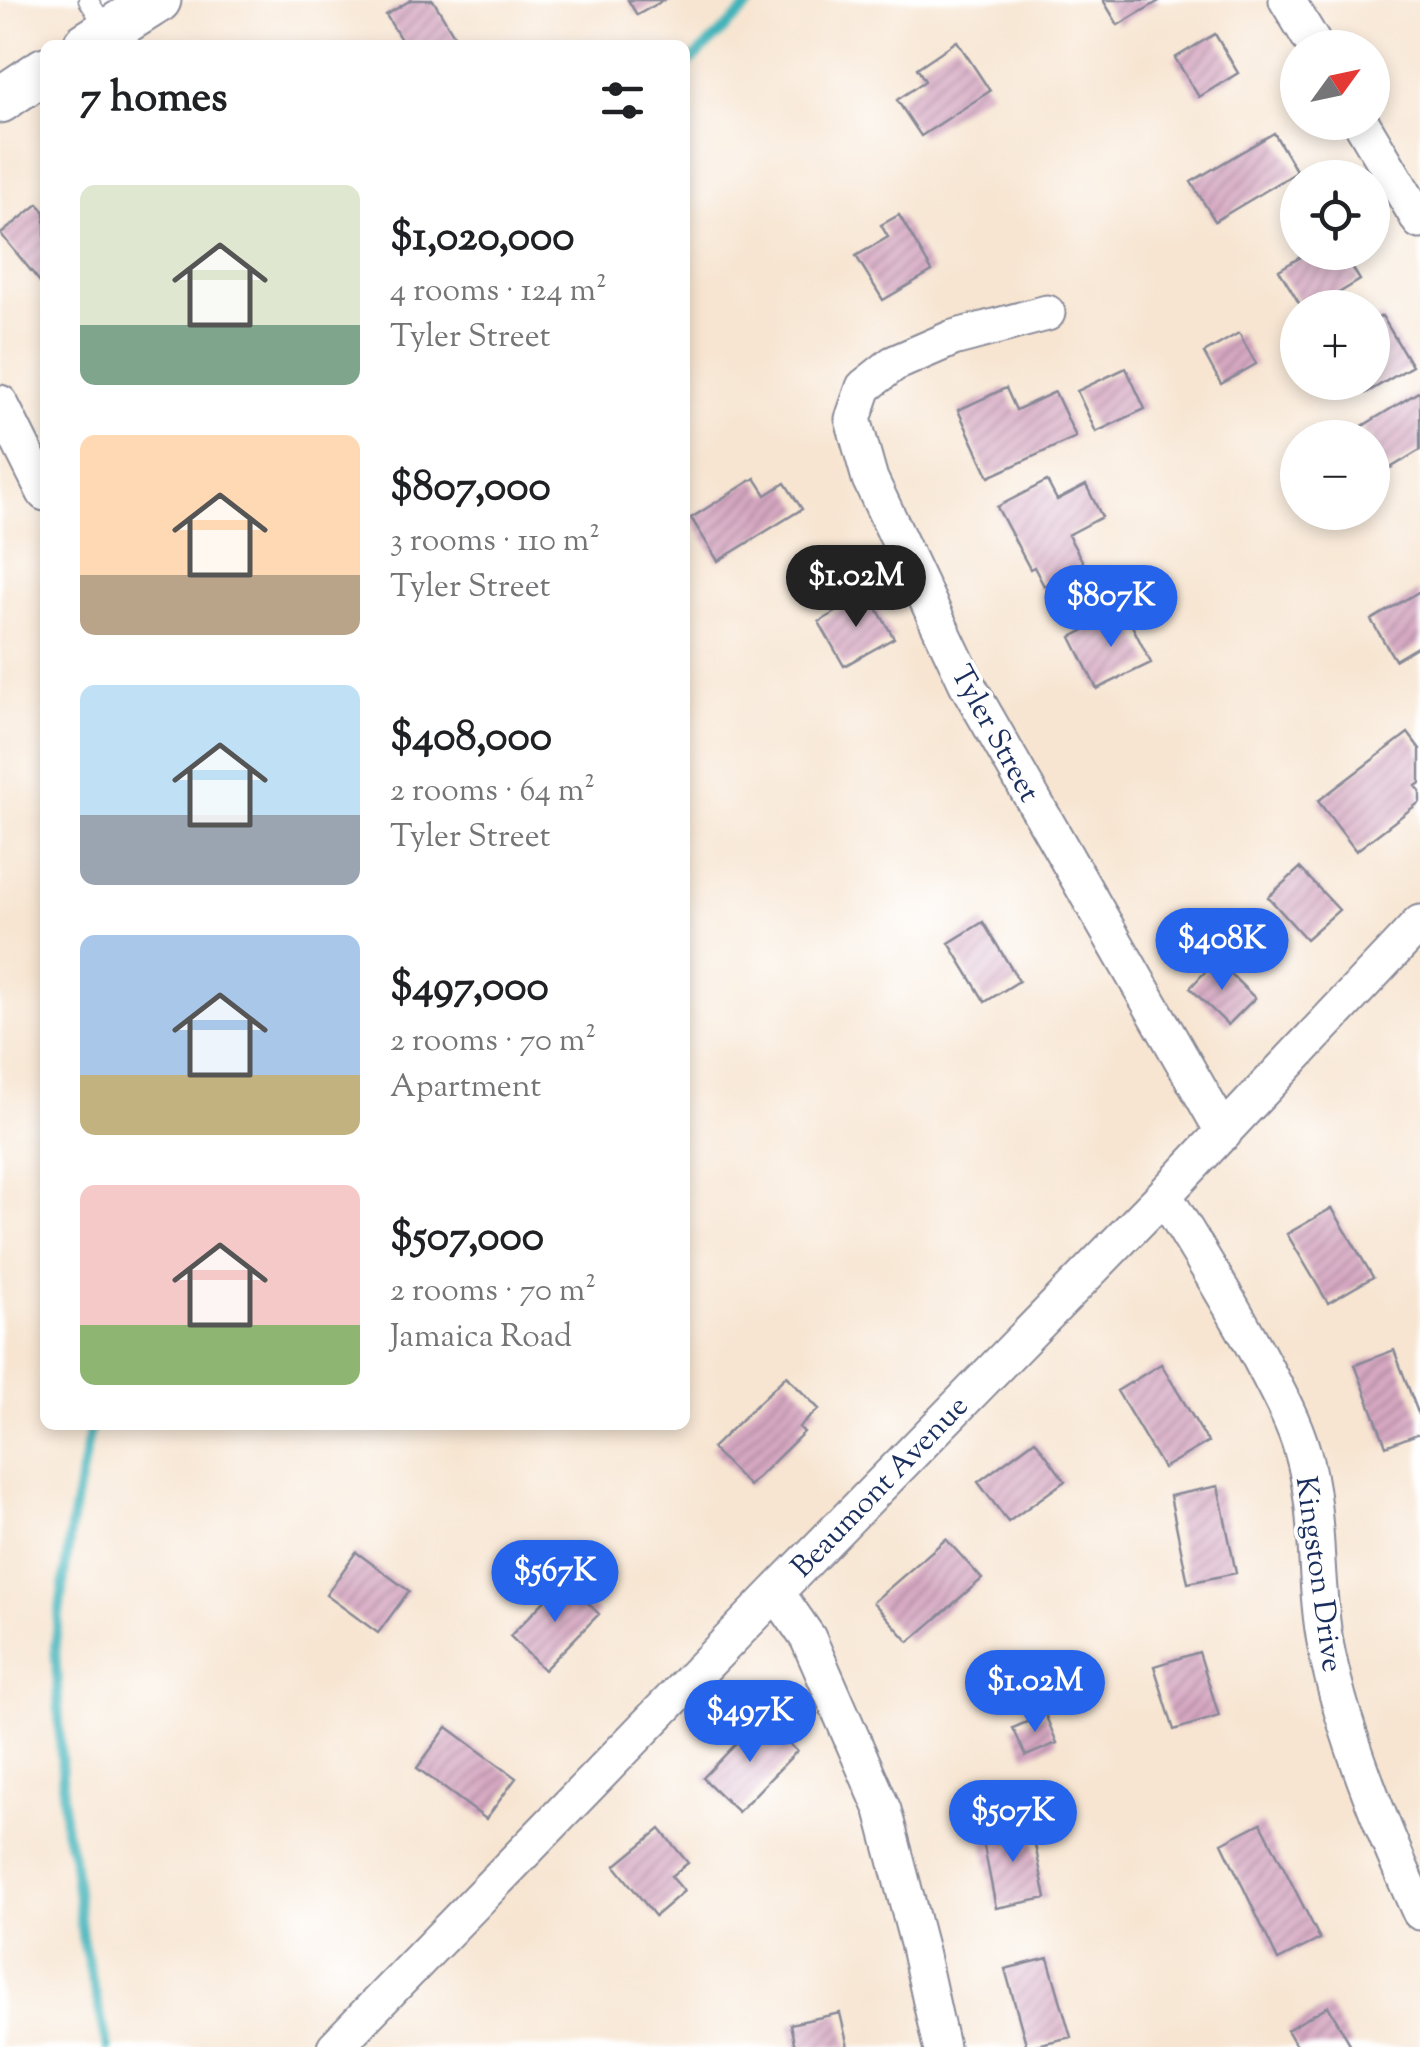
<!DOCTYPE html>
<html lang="en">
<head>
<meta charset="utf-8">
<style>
	body { margin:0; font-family:"Sorts Mill Goudy",serif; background:#f2f2f2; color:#202124; height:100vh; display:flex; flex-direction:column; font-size:38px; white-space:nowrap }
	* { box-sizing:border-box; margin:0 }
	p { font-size:32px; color:#757577 }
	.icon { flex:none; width:55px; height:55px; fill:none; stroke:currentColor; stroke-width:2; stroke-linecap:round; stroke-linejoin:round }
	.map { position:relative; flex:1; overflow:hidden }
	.side { position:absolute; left:40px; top:40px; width:650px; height:1390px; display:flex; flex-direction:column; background:#fff; border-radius:15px; box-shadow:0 5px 15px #0003 }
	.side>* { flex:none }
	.needle { width:65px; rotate:57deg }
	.fabs { position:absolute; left:1280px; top:30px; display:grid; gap:20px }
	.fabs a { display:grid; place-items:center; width:110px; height:110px; border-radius:50%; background:#fff; box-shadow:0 5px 15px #0003; font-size:50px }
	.price { position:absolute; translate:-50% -85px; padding:0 22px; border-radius:35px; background:#2563eb; color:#fff; font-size:32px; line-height:65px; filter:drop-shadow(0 2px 5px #0008) }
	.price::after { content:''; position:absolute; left:50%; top:60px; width:30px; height:22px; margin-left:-15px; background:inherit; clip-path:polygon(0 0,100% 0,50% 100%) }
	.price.active { background:#222; color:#fff }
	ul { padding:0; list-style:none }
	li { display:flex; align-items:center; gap:30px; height:250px; padding:0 40px }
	li span { display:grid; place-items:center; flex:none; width:280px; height:200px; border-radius:15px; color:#555 }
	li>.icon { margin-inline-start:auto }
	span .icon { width:120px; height:120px; fill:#fffc; stroke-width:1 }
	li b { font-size:42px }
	h2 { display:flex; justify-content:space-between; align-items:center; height:120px; padding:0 40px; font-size:42px }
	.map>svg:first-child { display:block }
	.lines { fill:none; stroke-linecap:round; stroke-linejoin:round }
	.stream { stroke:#43b4ba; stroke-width:10 }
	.building { fill:url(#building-hatch) }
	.service-casing { stroke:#898a98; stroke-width:21 }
	.minor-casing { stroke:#898a98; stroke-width:39 }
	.tertiary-casing { stroke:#898a98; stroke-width:49 }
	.service { stroke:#fff; stroke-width:18 }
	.minor { stroke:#fff; stroke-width:35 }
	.tertiary { stroke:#fff; stroke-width:45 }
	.labels { text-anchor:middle; stroke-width:8; stroke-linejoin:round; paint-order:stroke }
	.street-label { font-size:30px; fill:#1b2f5e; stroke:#fff }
</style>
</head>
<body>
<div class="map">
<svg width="1420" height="2047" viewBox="0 0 1420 2047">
	<defs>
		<pattern id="building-hatch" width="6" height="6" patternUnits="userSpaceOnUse" patternTransform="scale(2.5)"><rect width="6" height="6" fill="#d6a7c1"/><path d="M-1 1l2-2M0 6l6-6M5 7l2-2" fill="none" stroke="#ad88a0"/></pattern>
	</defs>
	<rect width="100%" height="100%" fill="#fff"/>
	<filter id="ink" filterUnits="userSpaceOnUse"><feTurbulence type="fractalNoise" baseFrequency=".01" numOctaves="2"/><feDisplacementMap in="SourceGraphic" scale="20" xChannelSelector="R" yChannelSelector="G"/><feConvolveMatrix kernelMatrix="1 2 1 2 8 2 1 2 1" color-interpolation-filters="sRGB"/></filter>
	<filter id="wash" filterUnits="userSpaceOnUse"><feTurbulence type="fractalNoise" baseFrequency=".0048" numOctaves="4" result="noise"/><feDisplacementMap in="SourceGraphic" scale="40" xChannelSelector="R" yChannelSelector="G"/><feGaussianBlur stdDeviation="2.25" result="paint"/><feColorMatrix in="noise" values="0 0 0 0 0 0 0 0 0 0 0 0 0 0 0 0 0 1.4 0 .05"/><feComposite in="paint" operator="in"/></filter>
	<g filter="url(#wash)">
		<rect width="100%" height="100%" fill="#f7e5d1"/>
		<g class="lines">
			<path class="stream" d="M685 67 755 0
				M91 1425 71 1527 55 1645 65 1830 73 1855 82 1937 108 2047"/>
		</g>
		<g id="blocks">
			<path class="building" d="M411 0H433L460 45H404L386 15Z
				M628 0H664L637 15Z
				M1103 0H1161L1118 25Z
				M1215 34 1238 73 1199 97 1175 58Z
				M957 41 990 91 921 136 897 100 925 81 917 68Z
				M1274 133 1297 172 1215 221 1191 182Z
				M38 204 45 212V288L1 234Z
				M899 215 932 271 883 300 856 256 888 237 881 225Z
				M1309 252H1335L1337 256 1343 252 1360 280 1314 308H1302L1279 270Z
				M1382 316 1412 366 1366 393 1360 382H1372V321Z
				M1239 333 1256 364 1221 384 1204 353Z
				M1126 368 1145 409 1096 432 1077 391Z
				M1006 388 1016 410 1055 392 1076 437 989 477 958 410Z
				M1420 391V450L1387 470 1372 445V438H1368L1361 427Z
				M755 478 766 495 785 483 802 509 718 561 691 518Z
				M1047 481 1057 500 1086 485 1102 517 1068 535 1084 564 1044 586 1034 567 1030 569 997 507Z
				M1420 591V645L1395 660 1371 620Z
				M868 593 894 638 844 666 819 622Z
				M1124 610 1151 663 1097 689 1071 637Z
				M1408 733 1420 749V783L1416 786 1420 791V802L1356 851 1318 801Z
				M1300 868 1339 910 1306 939 1268 897Z
				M983 922 1019 981 985 1002 949 943Z
				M1216 960 1255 998 1228 1025 1190 988Z
				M1332 1208 1373 1277 1328 1303 1287 1234Z
				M1394 1350 1420 1418V1433L1386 1446 1355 1365Z
				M1161 1364 1208 1442 1163 1468 1117 1391Z
				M786 1376 819 1409 799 1427 804 1432 749 1486 712 1448Z
				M1035 1440 1065 1481 1008 1522 978 1482Z
				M1218 1486 1236 1573 1188 1583 1170 1496Z
				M946 1539 982 1579 909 1642 873 1602Z
				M356 1552 409 1591 378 1633 326 1595Z
				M565 1580 599 1614 544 1670 510 1636Z
				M1199 1652 1219 1716 1174 1730 1154 1666Z
				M1045 1714 1057 1743 1026 1756 1013 1728Z
				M762 1717 797 1751 738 1812 703 1778Z
				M447 1727 516 1778 486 1819 417 1768Z
				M1030 1821 1046 1898 996 1908 981 1831Z
				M1261 1823 1320 1939 1278 1960 1222 1843Z
				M660 1829 688 1863 671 1876 684 1891 655 1916 615 1866Z
				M1048 1958 1071 2037 1027 2047 1005 1969Z
				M1328 2006 1352 2047H1297L1287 2030Z
				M840 2013 848 2047H795L790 2024Z"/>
		</g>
	</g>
	<g filter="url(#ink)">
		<use href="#blocks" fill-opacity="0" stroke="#898a98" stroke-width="2.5"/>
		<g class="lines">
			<g class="service-casing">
				<path id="service" d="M88 0 108 31"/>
			</g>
			<g class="minor-casing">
				<path id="minor" d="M1287 0 1316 48
					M1361 122 1420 221
					M1047 313 953 338 893 364 864 387 853 419 870 479 967 684 1224 1133
					M0 403 45 493
					M1164 1195C1198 1250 1231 1304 1261 1360 1276 1389 1293 1419 1302 1450 1321 1514 1313 1582 1326 1647 1343 1734 1383 1831 1420 1912
					M776 1592 808 1638 883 1810 919 1947 941 2047
					M335 2047 776 1592 1164 1195 1420 923"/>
			</g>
			<g class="tertiary-casing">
				<path id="tertiary" d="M86 45 158 0
					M0 100 45 70"/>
			</g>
			<use href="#service" class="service"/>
			<use href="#minor" class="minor"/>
			<use href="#tertiary" class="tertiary"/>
		</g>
	</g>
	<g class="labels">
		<g class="street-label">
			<text transform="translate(996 733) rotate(61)" y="10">Tyler Street</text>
			<text transform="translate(879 1486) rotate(-46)" y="10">Beaumont Avenue</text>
			<text transform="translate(1320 1574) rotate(82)" y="10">Kingston Drive</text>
		</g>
	</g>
</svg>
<div class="fabs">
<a><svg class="needle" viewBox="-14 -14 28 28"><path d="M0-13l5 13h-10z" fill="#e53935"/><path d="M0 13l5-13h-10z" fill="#757577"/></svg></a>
<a><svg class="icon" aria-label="locate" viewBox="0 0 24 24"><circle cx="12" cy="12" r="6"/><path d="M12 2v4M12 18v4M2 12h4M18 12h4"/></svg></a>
<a>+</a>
<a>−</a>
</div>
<b class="price active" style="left:856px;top:630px">$1.02M</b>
<b class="price" style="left:1111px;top:650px">$807K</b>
<b class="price" style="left:1222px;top:993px">$408K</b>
<b class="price" style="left:555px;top:1625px">$567K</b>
<b class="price" style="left:1035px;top:1735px">$1.02M</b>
<b class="price" style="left:750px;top:1765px">$497K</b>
<b class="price" style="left:1013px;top:1865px">$507K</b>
<section class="side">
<h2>7 homes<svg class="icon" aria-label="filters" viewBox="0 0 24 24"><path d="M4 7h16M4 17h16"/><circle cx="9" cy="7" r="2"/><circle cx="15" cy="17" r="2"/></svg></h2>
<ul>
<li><span style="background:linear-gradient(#dfe7d0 70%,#7fa58c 0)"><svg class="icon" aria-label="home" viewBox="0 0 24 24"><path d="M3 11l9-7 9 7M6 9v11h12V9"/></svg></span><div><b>$1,020,000</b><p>4 rooms · 124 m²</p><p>Tyler Street</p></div></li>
<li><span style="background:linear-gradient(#ffd9b3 70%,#b9a48a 0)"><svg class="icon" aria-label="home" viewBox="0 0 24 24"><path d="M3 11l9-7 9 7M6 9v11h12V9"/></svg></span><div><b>$807,000</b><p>3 rooms · 110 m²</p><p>Tyler Street</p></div></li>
<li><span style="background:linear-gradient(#bfe0f5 65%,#9aa5b1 0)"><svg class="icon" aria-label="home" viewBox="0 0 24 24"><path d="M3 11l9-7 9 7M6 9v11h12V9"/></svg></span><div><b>$408,000</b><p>2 rooms · 64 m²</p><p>Tyler Street</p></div></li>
<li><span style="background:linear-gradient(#a9c7e8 70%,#c2b280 0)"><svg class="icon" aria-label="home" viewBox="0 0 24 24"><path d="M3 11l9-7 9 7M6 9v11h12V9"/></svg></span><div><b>$497,000</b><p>2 rooms · 70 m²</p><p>Apartment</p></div></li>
<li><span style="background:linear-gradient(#f6c9c9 70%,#8fb573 0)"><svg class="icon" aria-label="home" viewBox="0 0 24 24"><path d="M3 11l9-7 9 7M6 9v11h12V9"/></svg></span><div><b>$507,000</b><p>2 rooms · 70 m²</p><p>Jamaica Road</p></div></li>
</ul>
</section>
</div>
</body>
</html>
